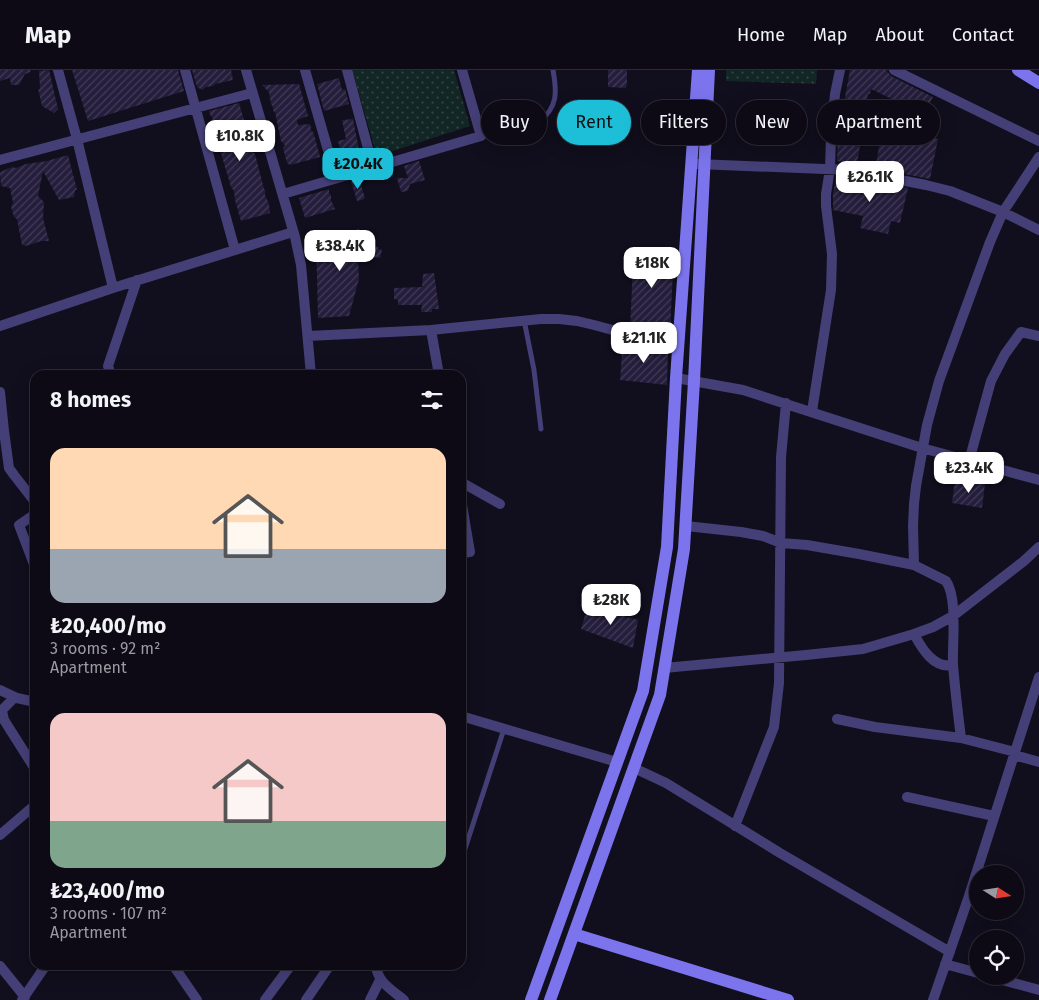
<!DOCTYPE html>
<html lang="en">
<head>
<meta charset="utf-8">
<style>
	body { margin:0; font-family:"Fira Sans",sans-serif; background:#16131f; color:#f1f3f6; height:100vh; display:flex; flex-direction:column; font-size:19px; white-space:nowrap }
	* { box-sizing:border-box; margin:0 }
	p { font-size:16px; color:#9a9aa1 }
	.icon { flex:none; width:28px; height:28px; fill:none; stroke:currentColor; stroke-width:2; stroke-linecap:round; stroke-linejoin:round }
	.map { position:relative; flex:1; overflow:hidden }
	.sheet { position:absolute; left:30px; top:300px; width:436px; height:600px; display:flex; flex-direction:column; background:#0d0a16; border-radius:15px; box-shadow:0 5px 20px #0002,0 0 0 1px #2d2b35 }
	.sheet>* { flex:none }
	.top-card { position:absolute; left:481px; top:30px; width:475px; height:45px; display:flex; gap:10px }
	.needle { width:32px; rotate:102deg }
	.controls { position:absolute; left:969px; top:795px; display:grid; gap:10px }
	.controls a { display:grid; place-items:center; width:55px; height:55px; border-radius:50%; background:#0d0a16; box-shadow:0 5px 20px #0002,0 0 0 1px #2d2b35; font-size:25px }
	.price { position:absolute; translate:-50% -42px; padding:0 11px; border-radius:10px; background:#fff; color:#222; font-size:16px; line-height:32px; filter:drop-shadow(0 1px 2px #0008) }
	.price::after { content:''; position:absolute; left:50%; top:30px; width:15px; height:11px; margin-left:-8px; background:inherit; clip-path:polygon(0 0,100% 0,50% 100%) }
	.price.on { background:#1dbed8; color:#111 }
	ul { padding:0; list-style:none }
	li { display:grid; align-content:center; gap:10px; height:265px; padding:0 20px }
	li span { display:grid; place-items:center; height:155px; border-radius:15px; color:#555 }
	li>.icon { margin-inline-start:auto }
	span .icon { width:90px; height:90px; fill:#fffc; stroke-width:1 }
	li b { font-size:21px }
	h2 { display:flex; justify-content:space-between; align-items:center; height:60px; padding:0 20px; font-size:21px }
	.pill { padding:0 18px; border-radius:22px; background:#0d0a16; box-shadow:0 5px 20px #0002,0 0 0 1px #2d2b35; font-size:18px; line-height:45px }
	.pill.on { background:#1dbed8; color:#111 }
	header { display:flex; align-items:center; gap:30px; box-sizing:border-box; height:70px; padding:0 25px; background:#0d0a16; border-bottom:1px solid #2d2b35 }
	header strong { font-size:24px }
	nav { display:flex; gap:28px; margin-inline-start:auto; font-size:18px }
	.map>svg:first-child { display:block }
	.park { fill:url(#park-dots) }
	.building { fill:url(#building-hatch) }
	.lines { fill:none; stroke-linecap:round; stroke-linejoin:round }
	.lane { stroke:#443f76; stroke-width:5 }
	.street { stroke:#443f76; stroke-width:10 }
	.secondary { stroke:#7c74ed; stroke-width:12 }
</style>
</head>
<body>
<header>
<strong>Map</strong>
<nav><a>Home</a><a>Map</a><a>About</a><a>Contact</a></nav>
</header>
<div class="map">
<svg width="1039" height="930" viewBox="0 0 1039 930">
	<defs>
		<pattern id="park-dots" width="8" height="8" patternUnits="userSpaceOnUse" patternTransform="scale(1.25)"><rect width="8" height="8" fill="#122626"/><path d="M2 2h.1M6 6h.1" fill="none" stroke="#344446" stroke-width="1.8" stroke-linecap="round"/></pattern>
		<pattern id="building-hatch" width="6" height="6" patternUnits="userSpaceOnUse" patternTransform="scale(1.25)"><rect width="6" height="6" fill="#241d3b"/><path d="M-1 1l2-2M0 6l6-6M5 7l2-2" fill="none" stroke="#433d58"/></pattern>
	</defs>
	<rect width="100%" height="100%" fill="#110e1d"/>
	<path class="park" d="M352 0H454L470 56 377 86Z
		M726 0H817L816 14 726 11Z"/>
	<path class="building" d="M0 0H30L31 2 25 4 19 15H11L10 8 0 11Z
		M49 0 58 39 54 43 42 36 38 19H40L39 1Z
		M72 0H178L184 21 88 51Z
		M192 0H231L233 10 215 14 213 16 206 17 202 20 197 17Z
		M608 0H627V14L626 18 608 17Z
		M850 0H886L891 6 933 27 913 63 938 69 930 109 878 99 879 94 876 93 883 57 890 58 902 34 871 19 870 24H868L857 94 837 91 838 65Z
		M339 8 342 20 345 19 349 34 324 41 317 14Z
		M299 14 308 46 297 50 298 55 310 54 312 63 313 61 320 87 290 95 287 93 283 78 285 75 281 71 275 42 273 41V37L271 34 269 22 262 15Z
		M239 33 252 77 251 80 255 84 264 119H265V125L269 134 270 143 241 151 235 130 234 121 231 117 220 80V72L217 71 218 67 216 66 212 47H211L209 41Z
		M353 49 360 85 343 91 338 71 346 69 342 50Z
		M68 85 77 120H75L74 127 59 130 43 101 38 126 44 132 43 148 49 171H41L26 176 22 175 17 149 14 147 11 137 13 133 10 118 1 116 0 102 12 97 16 98 26 94 47 91Z
		M419 91 425 110 410 114 408 121 401 122 397 108H408L404 96Z
		M836 107 875 115V112L908 118 900 153 891 151 888 164 860 158 863 146 833 140V125Z
		M359 109 365 128 362 130 357 131 351 111Z
		M329 119V123L331 125V130L335 139 305 148 299 128Z
		M359 159 361 173 378 177V179L382 180 380 188 358 185 359 209 349 246 318 248 316 170Z
		M634 177 674 179 670 262 646 261V262L630 258Z
		M434 203 439 239H432V242H421L422 235H398V230L394 229V218L422 217 423 204Z
		M623 270 641 275 668 278 667 315 620 310Z
		M955 410 985 414 982 438 952 433Z
		M588 536 638 550 633 578 581 559Z"/>
	<g class="lines">
		<path class="lane" d="M481 66 539 52C558 37 557 22 553 0
			M524 250 534 300 541 359
			M461 791 504 659"/>
		<path class="street" d="M58 0 77 69 113 218
			M185 0 235 180
			M246 0 295 167 301 195 311 305
			M305 0 336 108
			M347 0 373 97
			M894 0 1039 71
			M0 90 252 23
			M697 94 849 100 926 115 950 121 1003 142 1039 160
			M283 124 481 66 462 0
			M0 256 113 218 293 162
			M431 260 439 305
			M308 266 431 260 541 249H559L577 251 594 255 642 268 678 273
			M111 305 108 296 137 210
			M676 308 743 320 922 378 1039 410
			M0 322 4 361 9 398 14 405 35 432
			M812 341 831 220 832 184 826 136V124L830 99 831 67 835 24 840 0
			M969 391 991 311 1005 284 1021 262 1039 266
			M461 412 500 434
			M461 429 470 482 461 483
			M35 444 19 455 35 497
			M686 456 741 462 763 466 781 473 807 475 859 484 914 495 946 511C958 528 952 574 953 595 955 619 958 644 961 668
			M914 495 913 456 914 434 916 416 927 355 939 311 990 172 1003 142 1039 87
			M914 564C922 579 934 599 953 595
			M664 598 806 585 863 579 914 564 933 557 953 546 1024 491 1039 477
			M0 620 17 628
			M2 641 4 650 35 699
			M0 642 13 629 17 628 35 632
			M461 646 617 692
			M837 649 875 657 961 668 1015 682
			M1014 685 1039 692
			M634 698 666 713 780 783 950 882
			M907 727 994 746
			M735 756 774 657 779 613 781 387 786 333
			M0 765 35 735
			M945 894 978 903
			M173 895 197 930
			M376 895C377 912 392 920 404 930
			M0 896 25 927
			M988 906 1039 920
			M22 930 46 895
			M265 930 291 895
			M306 930 330 895
			M370 930 380 910
			M933 930 968 829 1039 607"/>
		<path class="secondary" d="M1018 0 1039 13
			M574 864 788 930
			M531 930 643 621 667 477 676 308 698 0
			M550 930 660 625 684 479 694 311 709 0"/>
	</g>
</svg>
<div class="controls">
<a><svg class="needle" viewBox="-14 -14 28 28"><path d="M0-13l5 13h-10z" fill="#e53935"/><path d="M0 13l5-13h-10z" fill="#9a9aa1"/></svg></a>
<a><svg class="icon" aria-label="locate" viewBox="0 0 24 24"><circle cx="12" cy="12" r="6"/><path d="M12 2v4M12 18v4M2 12h4M18 12h4"/></svg></a>
</div>
<b class="price" style="left:240px;top:92px">₺10.8K</b>
<b class="price on" style="left:358px;top:120px">₺20.4K</b>
<b class="price" style="left:870px;top:133px">₺26.1K</b>
<b class="price" style="left:340px;top:202px">₺38.4K</b>
<b class="price" style="left:652px;top:219px">₺18K</b>
<b class="price" style="left:644px;top:294px">₺21.1K</b>
<b class="price" style="left:969px;top:424px">₺23.4K</b>
<b class="price" style="left:611px;top:556px">₺28K</b>
<div class="top-card">
<a class="pill">Buy</a>
<a class="pill on">Rent</a>
<a class="pill">Filters</a>
<a class="pill">New</a>
<a class="pill">Apartment</a>
</div>
<section class="sheet">
<h2>8 homes<svg class="icon" aria-label="filters" viewBox="0 0 24 24"><path d="M4 7h16M4 17h16"/><circle cx="9" cy="7" r="2"/><circle cx="15" cy="17" r="2"/></svg></h2>
<ul>
<li><span style="background:linear-gradient(#ffd9b3 65%,#9aa5b1 0)"><svg class="icon" aria-label="home" viewBox="0 0 24 24"><path d="M3 11l9-7 9 7M6 9v11h12V9"/></svg></span><div><b>₺20,400/mo</b><p>3 rooms · 92 m²</p><p>Apartment</p></div></li>
<li><span style="background:linear-gradient(#f6c9c9 70%,#7fa58c 0)"><svg class="icon" aria-label="home" viewBox="0 0 24 24"><path d="M3 11l9-7 9 7M6 9v11h12V9"/></svg></span><div><b>₺23,400/mo</b><p>3 rooms · 107 m²</p><p>Apartment</p></div></li>
</ul>
</section>
</div>
</body>
</html>
